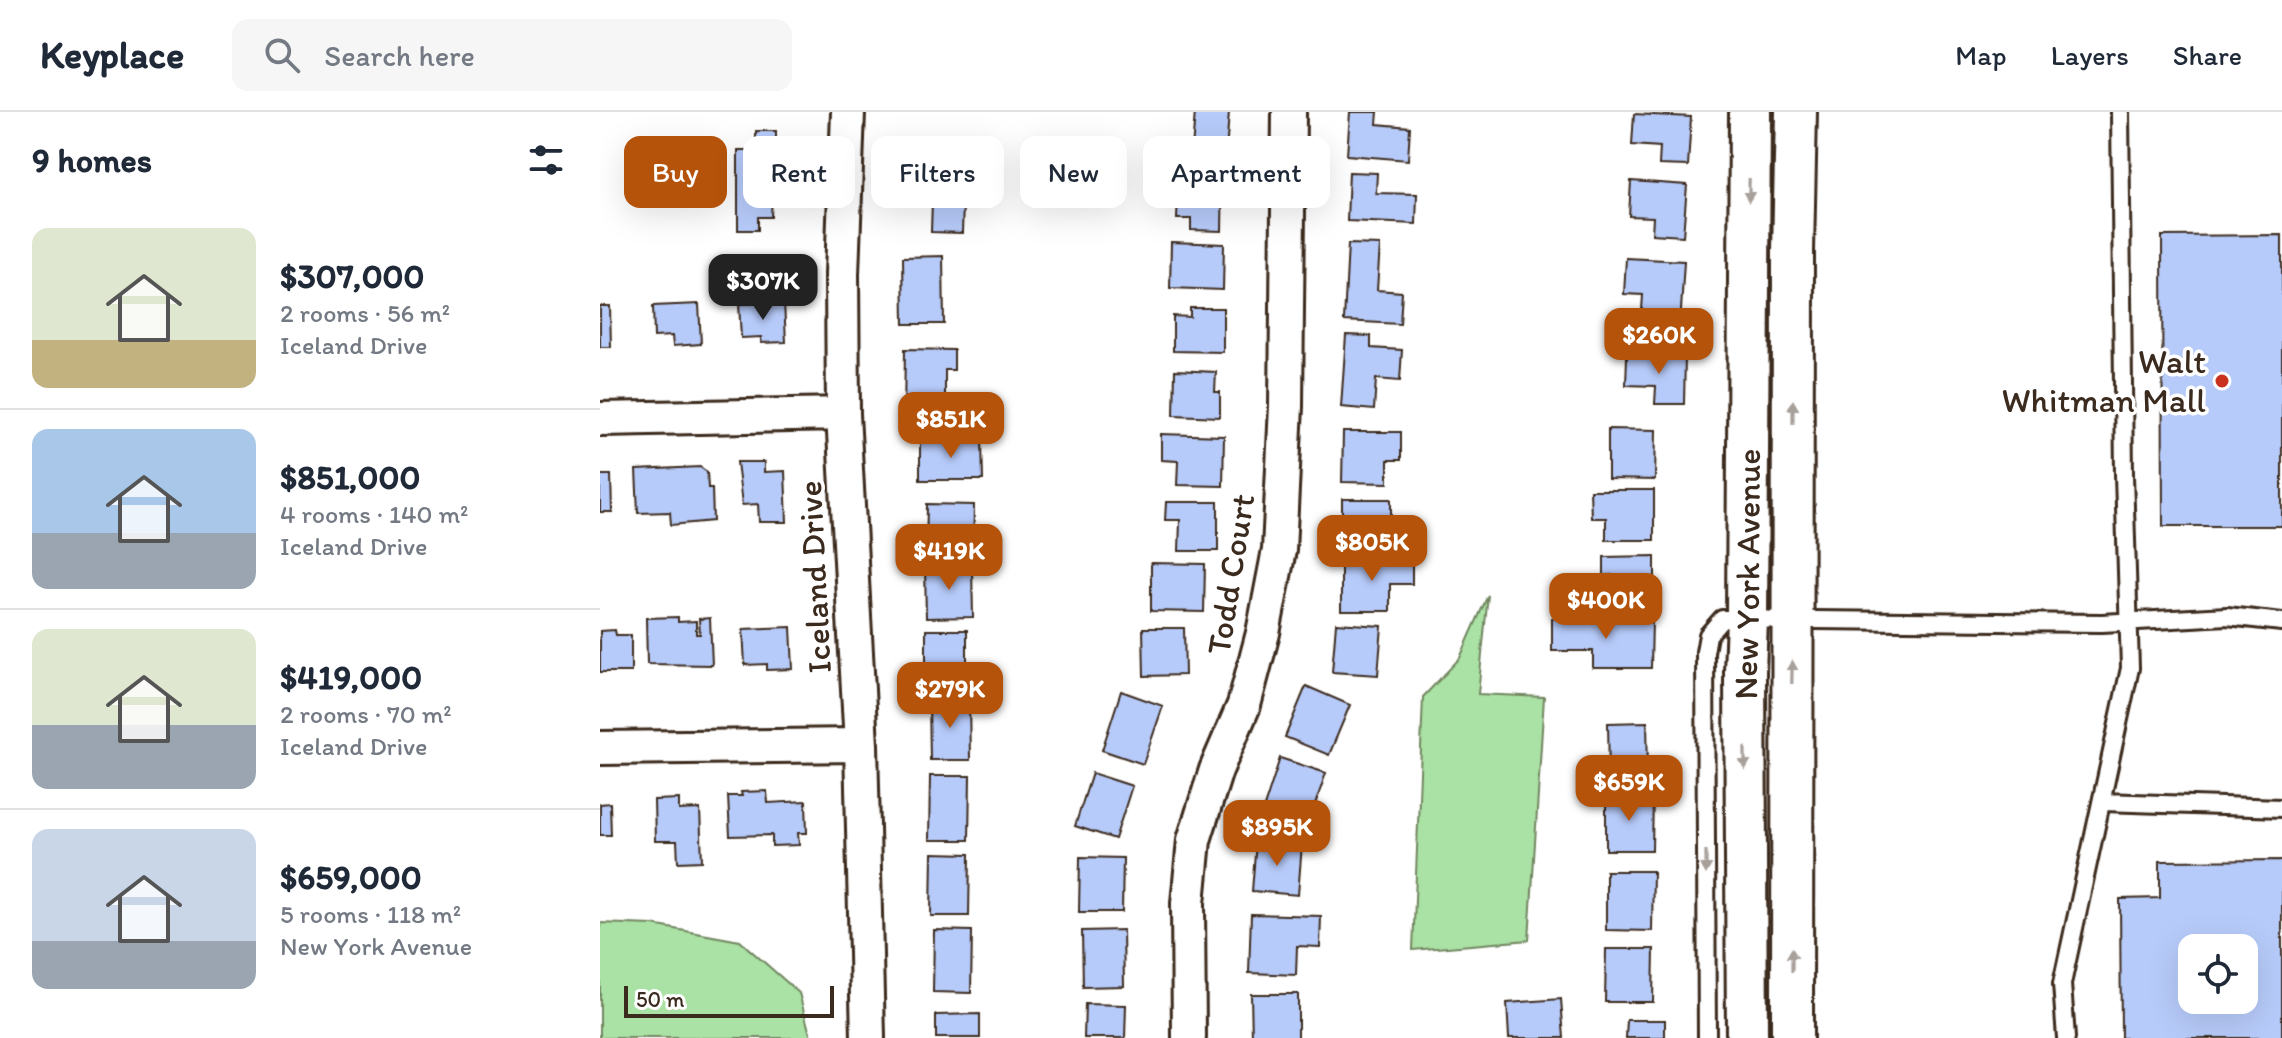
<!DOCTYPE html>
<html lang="en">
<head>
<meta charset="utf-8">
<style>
	body { margin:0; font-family:Itim,sans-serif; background:#f6f6f7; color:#1f2937; height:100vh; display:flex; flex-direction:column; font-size:30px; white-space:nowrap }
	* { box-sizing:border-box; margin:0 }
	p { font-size:26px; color:#747a83 }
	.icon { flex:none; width:44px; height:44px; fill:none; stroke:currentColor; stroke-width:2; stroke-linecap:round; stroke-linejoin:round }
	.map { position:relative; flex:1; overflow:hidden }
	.drawer { display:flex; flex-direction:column; background:#fff; width:600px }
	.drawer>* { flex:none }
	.top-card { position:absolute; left:24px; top:24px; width:760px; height:72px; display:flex; gap:16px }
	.fabs { position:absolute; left:1578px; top:822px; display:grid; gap:16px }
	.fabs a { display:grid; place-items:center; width:80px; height:80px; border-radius:16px; background:#fff; box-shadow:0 8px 32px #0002; font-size:40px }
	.scale { position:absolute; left:24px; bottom:20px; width:210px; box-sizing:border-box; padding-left:8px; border:4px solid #3b2a1e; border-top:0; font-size:22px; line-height:28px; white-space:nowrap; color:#3b2a1e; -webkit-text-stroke:6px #fff; paint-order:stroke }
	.price { position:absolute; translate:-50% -68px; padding:0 18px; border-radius:16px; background:#b45309; color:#fff; font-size:26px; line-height:52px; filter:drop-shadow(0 2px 4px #0008) }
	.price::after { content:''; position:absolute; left:50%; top:48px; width:24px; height:18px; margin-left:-12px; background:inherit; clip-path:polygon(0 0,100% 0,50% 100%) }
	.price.selected { background:#222; color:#fff }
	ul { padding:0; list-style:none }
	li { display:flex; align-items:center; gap:24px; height:200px; padding:0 32px }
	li+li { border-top:2px solid #e0e1e3 }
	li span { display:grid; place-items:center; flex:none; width:224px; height:160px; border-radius:16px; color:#555 }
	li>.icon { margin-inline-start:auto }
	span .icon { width:96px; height:96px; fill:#fffc; stroke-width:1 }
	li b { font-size:34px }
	h2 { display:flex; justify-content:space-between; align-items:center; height:96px; padding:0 32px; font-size:34px }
	.chip { padding:0 28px; border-radius:16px; background:#fff; box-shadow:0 8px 32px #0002; font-size:28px; line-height:72px }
	.chip.selected { background:#b45309; color:#fff }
	header { display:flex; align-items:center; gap:48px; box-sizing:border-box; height:112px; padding:0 40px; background:#fff; border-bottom:2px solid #e0e1e3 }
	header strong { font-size:38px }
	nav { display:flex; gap:44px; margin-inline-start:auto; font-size:28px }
	.search { width:560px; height:72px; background:#f6f6f7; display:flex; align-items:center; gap:20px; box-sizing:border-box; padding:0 28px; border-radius:16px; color:#747a83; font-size:30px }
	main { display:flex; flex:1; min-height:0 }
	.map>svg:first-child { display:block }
	.green { fill:#aae1a4; stroke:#728661; stroke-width:2 }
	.building { fill:#b7cbfa; stroke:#3b2a1e; stroke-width:2; fill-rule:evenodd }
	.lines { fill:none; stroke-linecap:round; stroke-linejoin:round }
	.service-casing { stroke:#3b2a1e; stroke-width:22 }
	.minor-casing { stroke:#3b2a1e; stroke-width:38 }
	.tertiary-casing { stroke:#3b2a1e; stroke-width:46 }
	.service { stroke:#fff; stroke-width:16 }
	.minor { stroke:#fff; stroke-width:32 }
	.tertiary { stroke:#fff; stroke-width:40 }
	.oneway { fill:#a79f9a }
	.poi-dot { fill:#c8321e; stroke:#fff; stroke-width:3 }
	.labels { text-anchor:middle; stroke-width:7; stroke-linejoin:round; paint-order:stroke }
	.poi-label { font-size:34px; fill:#3b2a1e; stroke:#fff; text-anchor:end }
	.street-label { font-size:34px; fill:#3b2a1e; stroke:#fff }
</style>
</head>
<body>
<header>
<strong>Keyplace</strong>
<div class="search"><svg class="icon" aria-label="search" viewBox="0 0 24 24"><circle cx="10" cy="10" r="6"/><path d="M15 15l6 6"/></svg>Search here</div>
<nav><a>Map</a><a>Layers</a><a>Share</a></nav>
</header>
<main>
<section class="drawer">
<h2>9 homes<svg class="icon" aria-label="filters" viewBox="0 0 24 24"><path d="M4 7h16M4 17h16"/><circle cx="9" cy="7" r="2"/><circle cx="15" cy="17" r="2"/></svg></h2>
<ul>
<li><span style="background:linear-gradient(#dfe7d0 70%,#c2b280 0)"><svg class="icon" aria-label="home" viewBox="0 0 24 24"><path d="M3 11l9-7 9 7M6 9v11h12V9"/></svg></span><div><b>$307,000</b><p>2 rooms · 56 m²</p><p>Iceland Drive</p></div></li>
<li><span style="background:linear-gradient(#a9c7e8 65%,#9aa5b1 0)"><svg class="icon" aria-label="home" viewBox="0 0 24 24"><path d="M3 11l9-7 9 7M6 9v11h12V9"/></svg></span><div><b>$851,000</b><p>4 rooms · 140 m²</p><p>Iceland Drive</p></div></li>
<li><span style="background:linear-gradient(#dfe7d0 60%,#9aa5b1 0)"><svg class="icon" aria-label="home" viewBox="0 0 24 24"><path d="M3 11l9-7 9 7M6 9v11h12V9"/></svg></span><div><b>$419,000</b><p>2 rooms · 70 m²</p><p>Iceland Drive</p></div></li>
<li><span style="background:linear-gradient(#c9d6e8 70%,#9aa5b1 0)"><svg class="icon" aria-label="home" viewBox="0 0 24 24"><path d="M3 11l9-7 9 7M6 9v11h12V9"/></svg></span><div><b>$659,000</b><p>5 rooms · 118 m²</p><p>New York Avenue</p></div></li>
</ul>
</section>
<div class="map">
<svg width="1682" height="926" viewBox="0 0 1682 926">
	<rect width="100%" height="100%" fill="#fff"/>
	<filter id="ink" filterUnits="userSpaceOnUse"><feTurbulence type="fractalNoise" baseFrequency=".0125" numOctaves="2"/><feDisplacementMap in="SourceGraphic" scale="16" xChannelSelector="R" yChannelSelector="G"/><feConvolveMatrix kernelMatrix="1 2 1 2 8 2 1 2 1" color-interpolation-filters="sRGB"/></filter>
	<g filter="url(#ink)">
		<path class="green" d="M888 483 878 582 944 585 929 828 813 838 823 585 860 546Z
			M0 811 53 813 140 829 199 881 211 926H0Z"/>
		<path class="building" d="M595 0H629L626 41 592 38Z
			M750 0H778L777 12 810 15 808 48 747 43Z
			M1034 2 1091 5 1088 54 1059 53 1060 35 1032 33Z
			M156 19H176V83H172L171 105H158V118H138V38H156Z
			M326 30 365 31 362 121 331 120 332 88 324 87Z
			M579 59 623 60 622 119 591 118V107H577Z
			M749 60 777 61 776 81 817 82 816 112 747 109Z
			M1031 69 1087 73 1083 124 1052 122 1053 105 1029 104Z
			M1682 123V414H1563L1562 124Z
			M571 130 624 132 623 178 570 176Z
			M748 132 780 133 777 178 802 180 800 212 744 209Z
			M343 144 344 212H304L303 145Z
			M1026 146 1084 149 1080 215 1041 213 1043 183 1024 182Z
			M184 190 186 230 161 231V225L141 226 139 192Z
			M99 192 101 232 73 234 72 224 54 225 53 194Z
			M0 194H10L11 235H0Z
			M590 196H623V240L573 239V204L590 205Z
			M746 223 771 224V236L802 238 800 269 776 267 774 298 741 295Z
			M305 237 354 238V258H345V304H304Z
			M1027 244H1085L1084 292H1055L1056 274 1026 273Z
			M575 258 616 260 615 280H620V305L574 303Z
			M1008 317 1056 318 1055 368 1008 367Z
			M743 320H801V348H788V371L742 370Z
			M561 322 624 324 623 374 577 373 578 349 561 348Z
			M320 328H382L383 368H320Z
			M137 350H164V360L185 359 187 410H159L158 392 142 393Z
			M100 355 107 360 108 376H112L113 409 71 413 70 400 38 401 36 358Z
			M0 363H11L12 400H0Z
			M990 378H1054V428H1006V406H991Z
			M742 387H791V437H742Z
			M566 390H618V439H579L580 408H565Z
			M327 392 374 393 373 443 326 442Z
			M1055 444V494H1011V463L1004 464V445Z
			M812 447V472H790V499H741V448Z
			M551 451 605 452 604 500 551 499Z
			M325 455H372L373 505 326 506Z
			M78 505V510L96 509V522H100L99 507 110 506 112 553 47 552 46 506Z
			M952 506 1052 507 1051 556H993V539H952Z
			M736 511 782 514 778 563 732 560Z
			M191 515 193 557 167 558V552L145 553 143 517Z
			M543 516H584L585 563 544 564Z
			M15 518 16 523H31V560H0V519Z
			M326 518H367V571H326Z
			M706 574 750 593 729 643 685 625Z
			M521 579 563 594 543 652 502 638Z
			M369 587 370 648H330L329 588Z
			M1047 610 1048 660 1009 661 1008 611Z
			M680 646 726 661 709 710 664 695Z
			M492 661 532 674 515 727 475 714Z
			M330 664H370L369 728H329Z
			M167 679 168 691 206 689 207 721H198L199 733 172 734V723L130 724 128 684H142L141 680Z
			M1006 684H1053L1052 738H1006Z
			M79 687V698L100 697 102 749 78 750 77 729H55L54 688Z
			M10 691 11 723H0V692Z
			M656 729 702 732 698 783 652 779Z
			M332 741 370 742 369 804H331Z
			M480 745 523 746 522 800H479Z
			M1682 748V926H1521L1520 787 1560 786V749ZM1592 836H1644V888H1592Z
			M1006 759H1053L1052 819 1006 818Z
			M651 802 721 804 720 835 697 834 696 863 649 861Z
			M334 818 372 819 371 881 333 880Z
			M523 818 524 874 483 875 482 819Z
			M1006 837H1054L1053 890H1005Z
			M651 882H698V926H652Z
			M961 887 964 926H909L907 891Z
			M485 892 526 893 525 926H484Z
			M380 902V926H336V903Z
			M1027 908H1065V926H1026Z"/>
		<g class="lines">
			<g class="service-casing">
				<path id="service" d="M1503 690 1682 696
					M1107 926 1105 540 1108 523 1122 507 1502 511 1627 504 1682 510
					M1466 926 1462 872 1530 556 1524 363 1520 0"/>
			</g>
			<g class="minor-casing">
				<path id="minor" d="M248 0 242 162 243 302 261 633 268 926
					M0 307 243 302
					M0 636 261 633
					M589 926 588 791 594 728 616 658 644 593 663 521 679 438 686 294 689 0"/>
			</g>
			<g class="tertiary-casing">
				<g id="tertiary">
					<path id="s1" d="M1147 926 1145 560 1147 507 1150 0"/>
					<path d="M1192 926 1193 140 1196 0"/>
				</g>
			</g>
			<use href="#service" class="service"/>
			<use href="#minor" class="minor"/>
			<use href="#tertiary" class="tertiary"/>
		</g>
		<defs><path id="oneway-solid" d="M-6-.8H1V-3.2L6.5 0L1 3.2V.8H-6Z" transform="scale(2)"/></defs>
		<g class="oneway">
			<use href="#oneway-solid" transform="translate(1149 78) rotate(91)"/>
			<use href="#oneway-solid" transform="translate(1193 300) rotate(-90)"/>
			<use href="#oneway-solid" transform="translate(1192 560) rotate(-89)"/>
			<use href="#oneway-solid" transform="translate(1145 646) rotate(90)"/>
			<use href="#oneway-solid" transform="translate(1106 750) rotate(90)"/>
			<use href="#oneway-solid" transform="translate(1192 848) rotate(-90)"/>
		</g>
	</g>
	<circle class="poi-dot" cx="1622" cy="269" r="8"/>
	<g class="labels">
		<g class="poi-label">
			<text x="1606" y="261">Walt<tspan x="1606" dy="39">Whitman Mall</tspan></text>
		</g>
		<g class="street-label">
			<text transform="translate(630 462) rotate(-81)" y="12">Todd Court</text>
			<text dy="12" stroke="none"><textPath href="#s1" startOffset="464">New York Avenue</textPath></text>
			<text transform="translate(214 465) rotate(-93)" y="12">Iceland Drive</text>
		</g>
	</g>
</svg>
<div class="fabs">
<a><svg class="icon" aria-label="locate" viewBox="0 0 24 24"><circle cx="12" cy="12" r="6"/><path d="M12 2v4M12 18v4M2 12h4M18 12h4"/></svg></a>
</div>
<div class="scale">50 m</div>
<b class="price selected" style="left:163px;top:210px">$307K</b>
<b class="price" style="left:1059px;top:264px">$260K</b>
<b class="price" style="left:351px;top:348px">$851K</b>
<b class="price" style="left:772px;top:471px">$805K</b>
<b class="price" style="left:349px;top:480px">$419K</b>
<b class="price" style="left:1006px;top:529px">$400K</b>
<b class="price" style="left:350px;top:618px">$279K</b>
<b class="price" style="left:1029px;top:711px">$659K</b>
<b class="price" style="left:677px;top:756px">$895K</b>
<div class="top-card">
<a class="chip selected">Buy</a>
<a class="chip">Rent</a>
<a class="chip">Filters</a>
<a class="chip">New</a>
<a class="chip">Apartment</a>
</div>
</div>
</main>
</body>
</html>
